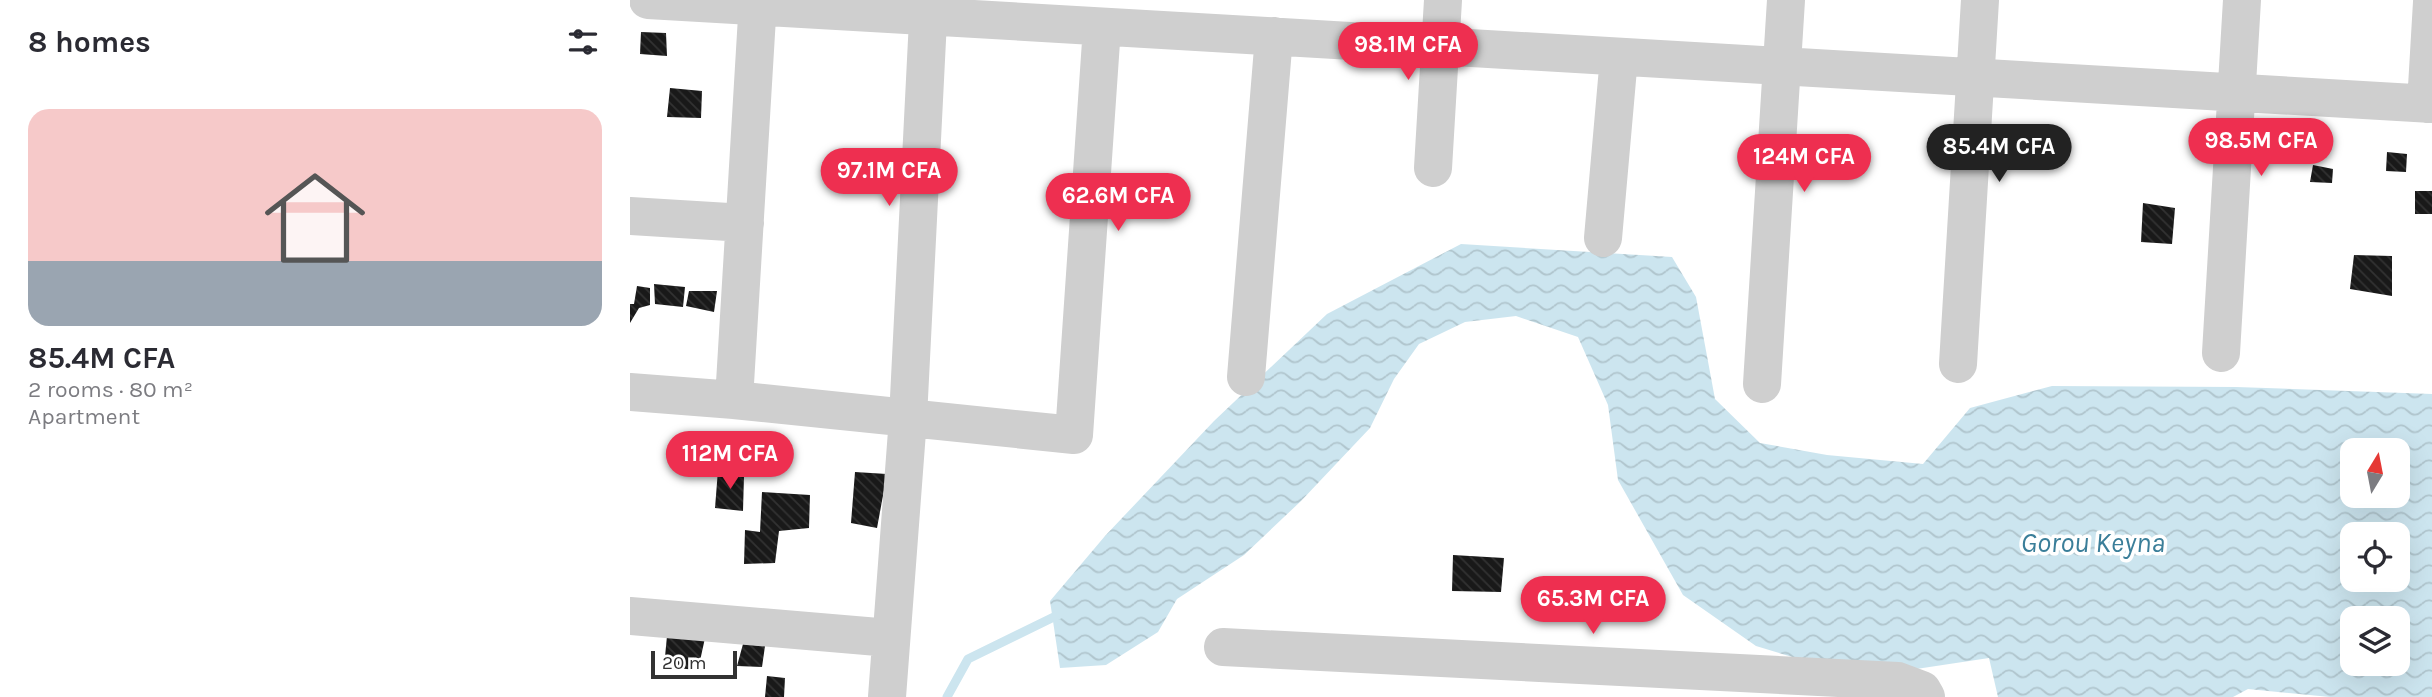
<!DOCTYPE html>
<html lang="en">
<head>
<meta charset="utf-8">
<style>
	body { margin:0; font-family:Karla,sans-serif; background:#f7f7f7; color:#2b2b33; height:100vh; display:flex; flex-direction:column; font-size:26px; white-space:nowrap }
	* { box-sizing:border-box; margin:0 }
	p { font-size:23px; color:#7c7c81 }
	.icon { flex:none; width:38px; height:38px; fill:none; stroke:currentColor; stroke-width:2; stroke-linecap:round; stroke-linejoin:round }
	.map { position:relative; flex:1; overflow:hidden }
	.sheet { display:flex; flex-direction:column; background:#fff; width:630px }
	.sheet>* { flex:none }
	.needle { width:46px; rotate:10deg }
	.fabs { position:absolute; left:1710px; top:438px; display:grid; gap:14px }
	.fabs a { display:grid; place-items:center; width:70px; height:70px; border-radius:14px; background:#fff; box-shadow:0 7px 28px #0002; font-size:35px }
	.scale { position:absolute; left:21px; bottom:18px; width:86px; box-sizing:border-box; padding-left:7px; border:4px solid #323232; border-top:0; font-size:19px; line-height:24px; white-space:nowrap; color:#323232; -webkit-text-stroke:5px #fff; paint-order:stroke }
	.price { position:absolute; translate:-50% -60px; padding:0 16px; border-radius:24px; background:#ee2f50; color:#fff; font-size:23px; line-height:46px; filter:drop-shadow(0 2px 4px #0008) }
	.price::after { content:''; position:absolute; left:50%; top:42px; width:21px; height:16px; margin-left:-10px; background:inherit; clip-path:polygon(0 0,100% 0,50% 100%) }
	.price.current { background:#222; color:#fff }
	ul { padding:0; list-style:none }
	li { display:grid; align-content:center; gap:14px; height:371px; padding:0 28px }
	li+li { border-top:2px solid #e1e1e2 }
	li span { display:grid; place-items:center; height:217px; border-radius:21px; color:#555 }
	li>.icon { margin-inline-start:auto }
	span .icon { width:126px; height:126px; fill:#fffc; stroke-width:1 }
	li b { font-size:30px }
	h2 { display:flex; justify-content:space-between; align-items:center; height:84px; padding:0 28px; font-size:30px }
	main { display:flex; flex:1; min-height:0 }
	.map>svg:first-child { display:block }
	.water { fill:url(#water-waves); fill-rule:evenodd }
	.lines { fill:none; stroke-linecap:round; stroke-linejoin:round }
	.stream { stroke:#cce5ef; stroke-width:9 }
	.building { fill:url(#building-back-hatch) }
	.minor { stroke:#cfcfcf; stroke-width:38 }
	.labels { text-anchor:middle; stroke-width:7; stroke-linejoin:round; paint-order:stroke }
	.water-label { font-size:28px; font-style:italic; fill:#3a7e99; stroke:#fff }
</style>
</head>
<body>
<main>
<section class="sheet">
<h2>8 homes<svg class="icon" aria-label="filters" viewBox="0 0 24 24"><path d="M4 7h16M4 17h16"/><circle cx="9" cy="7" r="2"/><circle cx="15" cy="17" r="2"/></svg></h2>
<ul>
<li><span style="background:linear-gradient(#f6c9c9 70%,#9aa5b1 0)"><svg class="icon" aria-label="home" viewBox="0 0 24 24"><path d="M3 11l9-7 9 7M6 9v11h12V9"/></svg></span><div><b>85.4M CFA</b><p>2 rooms · 80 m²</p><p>Apartment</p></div></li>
</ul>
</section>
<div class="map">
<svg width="1802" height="697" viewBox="0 0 1802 697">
	<defs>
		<pattern id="water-waves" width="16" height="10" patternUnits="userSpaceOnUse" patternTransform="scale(1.75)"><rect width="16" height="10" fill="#cce5ef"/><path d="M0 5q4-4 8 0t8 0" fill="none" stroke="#b0c5cd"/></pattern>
		<pattern id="building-back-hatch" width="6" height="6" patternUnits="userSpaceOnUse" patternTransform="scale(1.75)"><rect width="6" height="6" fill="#191919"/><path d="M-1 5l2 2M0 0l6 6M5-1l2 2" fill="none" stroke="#323232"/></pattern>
	</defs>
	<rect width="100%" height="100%" fill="#fff"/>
	<path class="water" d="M831 244 1042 257 1066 297 1085 399 1130 443 1197 455 1293 464 1340 408 1422 386 1606 387 1802 394V697H1700L1618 689 1603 697H1368L1359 658 1273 671 1189 665 1126 646 1053 595 988 480 978 405 948 337 886 316 835 322 789 344 764 379 740 428 671 501 614 555 547 599 528 632 476 665 430 668 420 601 475 536 584 421 697 314ZM1722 450H1768V495H1722ZM1722 534H1768V579H1722ZM1722 618H1768V663H1722Z"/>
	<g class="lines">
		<path class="stream" d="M317 697 338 659 432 613"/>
	</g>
	<path class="building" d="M11 32 36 33 37 56 10 54Z
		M40 88 72 91 71 118 37 117Z
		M1757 152 1777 154 1776 172 1756 171Z
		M1683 165 1703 169 1702 183 1680 182Z
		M1785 191H1802V214H1785Z
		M1513 203 1545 208 1542 244 1511 242Z
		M1724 255 1762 256V296L1720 289Z
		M24 284 55 287 53 307 25 304Z
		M7 286 20 288V305L9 308 0 323V304H4Z
		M59 291H87L84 312 56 306Z
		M88 470 114 476 113 511 85 508Z
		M225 472 257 474 247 528 221 523Z
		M132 492 180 495 179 528 149 531 145 563 114 564 115 530 130 532Z
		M823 555 874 558 871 592 822 591Z
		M37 636 75 638 68 670 34 667Z
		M113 644 135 646 132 667 107 666Z
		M137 676 155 678 154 697H135Z"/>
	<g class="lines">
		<path class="minor" d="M18 0 1802 104
			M1796 104 1802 2
			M803 168 813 0
			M0 216 115 223
			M973 238 989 57
			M1591 353 1612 0
			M1328 364 1350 0
			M616 377 644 36
			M1132 384 1156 0
			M0 392 104 400 444 435 472 27
			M104 400 128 0
			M0 616 260 638
			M593 647 1268 681 1292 690 1296 697
			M257 697 278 418 299 0"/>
	</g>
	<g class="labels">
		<g class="water-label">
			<text x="1463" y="552">Gorou Keyna</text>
		</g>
	</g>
</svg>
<div class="fabs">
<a><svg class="needle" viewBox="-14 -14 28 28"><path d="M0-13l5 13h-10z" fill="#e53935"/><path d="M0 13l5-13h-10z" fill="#7c7c81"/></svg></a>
<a><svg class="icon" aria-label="locate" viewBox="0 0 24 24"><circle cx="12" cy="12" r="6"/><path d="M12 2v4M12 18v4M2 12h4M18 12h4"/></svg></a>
<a><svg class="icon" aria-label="layers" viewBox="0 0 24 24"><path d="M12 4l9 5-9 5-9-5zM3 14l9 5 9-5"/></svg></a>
</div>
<div class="scale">20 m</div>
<b class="price" style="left:778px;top:82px">98.1M CFA</b>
<b class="price" style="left:1631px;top:178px">98.5M CFA</b>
<b class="price current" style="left:1369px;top:184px">85.4M CFA</b>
<b class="price" style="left:1174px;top:194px">124M CFA</b>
<b class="price" style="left:259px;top:208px">97.1M CFA</b>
<b class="price" style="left:488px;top:233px">62.6M CFA</b>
<b class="price" style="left:100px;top:491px">112M CFA</b>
<b class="price" style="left:963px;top:636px">65.3M CFA</b>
</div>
</main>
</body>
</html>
